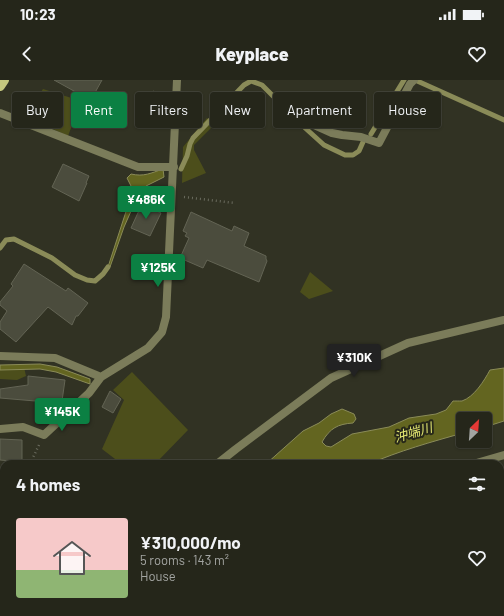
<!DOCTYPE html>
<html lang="en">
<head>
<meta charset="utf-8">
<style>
	body { margin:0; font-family:Barlow,"Noto Sans JP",sans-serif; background:#2d2e23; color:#f1f3f6; height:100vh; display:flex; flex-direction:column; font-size:15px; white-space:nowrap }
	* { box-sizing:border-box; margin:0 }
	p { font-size:13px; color:#a3a5a2 }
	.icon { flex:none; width:22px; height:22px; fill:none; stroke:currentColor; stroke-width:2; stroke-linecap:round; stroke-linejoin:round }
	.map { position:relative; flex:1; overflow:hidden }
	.sheet { position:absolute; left:0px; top:380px; width:504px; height:156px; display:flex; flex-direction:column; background:#25261a; border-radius:12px 12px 0 0; box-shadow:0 1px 3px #0004,0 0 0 1px #424339 }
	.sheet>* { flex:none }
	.hud { position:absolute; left:12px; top:12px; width:480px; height:36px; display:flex; gap:8px }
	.needle { width:26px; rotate:25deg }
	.buttons { position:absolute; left:456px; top:332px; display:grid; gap:8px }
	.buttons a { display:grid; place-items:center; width:36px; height:36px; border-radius:4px; background:#25261a; box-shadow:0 1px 3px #0004,0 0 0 1px #424339; font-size:20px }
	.price { position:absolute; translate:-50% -34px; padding:0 9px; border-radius:4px; background:#0b8043; color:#fff; font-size:13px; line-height:26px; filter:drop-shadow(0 1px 2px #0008) }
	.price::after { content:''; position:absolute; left:50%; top:24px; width:12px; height:9px; margin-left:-6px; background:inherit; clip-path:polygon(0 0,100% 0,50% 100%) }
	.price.current { background:#222; color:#fff }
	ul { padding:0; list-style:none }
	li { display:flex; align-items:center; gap:12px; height:100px; padding:0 16px }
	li+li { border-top:1px solid #424339 }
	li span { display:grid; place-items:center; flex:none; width:112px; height:80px; border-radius:4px; color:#555 }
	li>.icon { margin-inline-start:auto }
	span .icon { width:48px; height:48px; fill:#fffc; stroke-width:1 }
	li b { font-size:17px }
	h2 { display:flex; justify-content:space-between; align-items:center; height:48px; padding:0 16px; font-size:17px }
	.pill { padding:0 14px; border-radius:4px; background:#25261a; box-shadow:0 1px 3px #0004,0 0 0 1px #424339; font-size:14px; line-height:36px }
	.pill.current { background:#0b8043; color:#fff }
	.status { display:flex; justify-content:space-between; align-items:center; height:28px; padding:0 20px; background:#25261a; direction:ltr }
	.status svg { height:11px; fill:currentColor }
	header { display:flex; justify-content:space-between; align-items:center; height:52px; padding:0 16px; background:#25261a; font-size:18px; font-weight:800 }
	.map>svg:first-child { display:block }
	.green { fill:#4c4e1b }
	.water { fill:#636520; stroke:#8a8b58 }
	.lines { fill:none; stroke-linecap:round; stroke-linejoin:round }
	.stream { stroke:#8a8b58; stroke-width:5 }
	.building { fill:#4b4c3d; stroke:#636454 }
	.path { stroke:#6a6b5e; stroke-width:2.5; stroke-dasharray:1 3; stroke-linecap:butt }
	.lane { stroke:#7b7c5a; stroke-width:7 }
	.street { stroke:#7b7c5a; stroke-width:8 }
	.primary { stroke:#c5c87f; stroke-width:10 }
	.labels { text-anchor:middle; stroke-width:4; stroke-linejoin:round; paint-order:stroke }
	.water-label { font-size:13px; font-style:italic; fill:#e5e972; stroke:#272819 }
</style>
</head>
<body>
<div class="status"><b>10:23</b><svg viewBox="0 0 49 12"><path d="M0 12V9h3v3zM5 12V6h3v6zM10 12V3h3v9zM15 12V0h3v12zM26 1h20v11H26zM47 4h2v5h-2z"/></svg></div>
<header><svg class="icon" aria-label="back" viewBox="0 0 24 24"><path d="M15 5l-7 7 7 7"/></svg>Keyplace<svg class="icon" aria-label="heart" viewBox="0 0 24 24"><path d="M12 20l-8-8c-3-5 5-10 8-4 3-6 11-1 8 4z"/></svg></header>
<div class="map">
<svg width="504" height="536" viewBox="0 0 504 536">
	<rect width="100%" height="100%" fill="#313223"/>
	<path class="green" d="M43 9 81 21 68 56 25 36Z
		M207 38 215 44 194 65V70L206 93 182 103 183 67Z
		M310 192 333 211 309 219 300 212Z
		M0 285 24 287 26 296 17 300 0 299Z
		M132 292 188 350 155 384H118L119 382 102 369 124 320 113 310Z"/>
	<path class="water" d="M163 89 164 97 146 106 139 113 124 147 110 187H108L133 110 127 98 131 94C144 97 151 93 163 89Z
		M40 284 57 287 90 299V304L56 292 40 289 0 290V285Z
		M504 288V341L485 347V339H463V353C431 362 399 371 369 384H266L303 351 319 343 331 334 342 329 354 334 356 339 353 343C338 344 330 348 322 362L326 366 331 367 352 354 389 347 409 338 436 334 446 330 453 321C455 321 459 321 462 321 474 317 484 301 490 290Z
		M115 532H181L175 536H109Z"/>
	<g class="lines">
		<path class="stream" d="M415 0 504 40
			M371 54 404 0
			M181 89 187 76 190 64 193 58 244 5 251 1 262 5 303 46 324 65 345 75H353L359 71 363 62
			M0 168 6 160 14 159 52 178 75 195 87 200 95 201 103 194 108 187"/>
	</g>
	<path class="building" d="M54 0H102L92 18 84 14 83 16Z
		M153 11 167 17 156 40 143 33Z
		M63 84 89 96 86 103H87L79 121 52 107Z
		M142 124 161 133 150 156 131 148Z
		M191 132 232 151 234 146 249 153 244 166 266 176V179L267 181 259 202 207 180 203 188 180 178 189 158 185 156 187 153 183 151Z
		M24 184 66 211 68 208 88 223 78 236H76L72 245 48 227 16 262 0 249V242L7 231 0 225V222L13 206 11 204Z
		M28 296 65 300 62 321 48 320 47 322 0 318V309L28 305Z
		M110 311 121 319 113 333 102 327Z
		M0 359 22 360V382L0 380Z"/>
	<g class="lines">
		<path class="path" d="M184 117 235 123
			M30 384 39 365
			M500 489 504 490
			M420 532 424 536
			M451 536 455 532"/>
		<path class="lane" d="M313 536 351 533 362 534"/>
		<path class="street" d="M286 16 312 44 332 53 342 55 361 57 379 63 410 4 414 0
			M0 33 138 87H174
			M0 276 55 278 101 297 148 268 162 252 166 237 177 0
			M0 349 23 347 44 355 89 313 101 297
			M217 384 236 369 331 298 408 263 504 240
			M473 384 504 375
			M30 536 39 532
			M242 536 247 532"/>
		<path class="primary" d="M0 6 4 0"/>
	</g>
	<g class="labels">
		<g class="water-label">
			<text transform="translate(413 352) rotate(-16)" y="5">沖端川</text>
		</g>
	</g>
</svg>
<div class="buttons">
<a><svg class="needle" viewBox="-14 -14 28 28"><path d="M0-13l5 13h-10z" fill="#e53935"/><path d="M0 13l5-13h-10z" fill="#a3a5a2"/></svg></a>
</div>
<b class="price" style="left:146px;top:140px">¥486K</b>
<b class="price" style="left:158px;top:208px">¥125K</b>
<b class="price current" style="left:354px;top:298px">¥310K</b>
<b class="price" style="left:62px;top:352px">¥145K</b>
<div class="hud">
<a class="pill">Buy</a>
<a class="pill current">Rent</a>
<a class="pill">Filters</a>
<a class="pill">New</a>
<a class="pill">Apartment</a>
<a class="pill">House</a>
</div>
<section class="sheet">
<h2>4 homes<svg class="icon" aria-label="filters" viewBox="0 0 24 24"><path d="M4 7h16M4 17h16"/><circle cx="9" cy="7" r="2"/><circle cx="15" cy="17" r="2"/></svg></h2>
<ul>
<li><span style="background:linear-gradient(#f6c9c9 65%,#8fb573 0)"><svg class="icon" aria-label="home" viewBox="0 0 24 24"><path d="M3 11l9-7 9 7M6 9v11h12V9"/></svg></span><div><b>¥310,000/mo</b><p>5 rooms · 143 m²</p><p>House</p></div><svg class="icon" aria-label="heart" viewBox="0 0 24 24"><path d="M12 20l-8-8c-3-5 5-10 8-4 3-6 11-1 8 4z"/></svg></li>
</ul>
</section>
</div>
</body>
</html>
